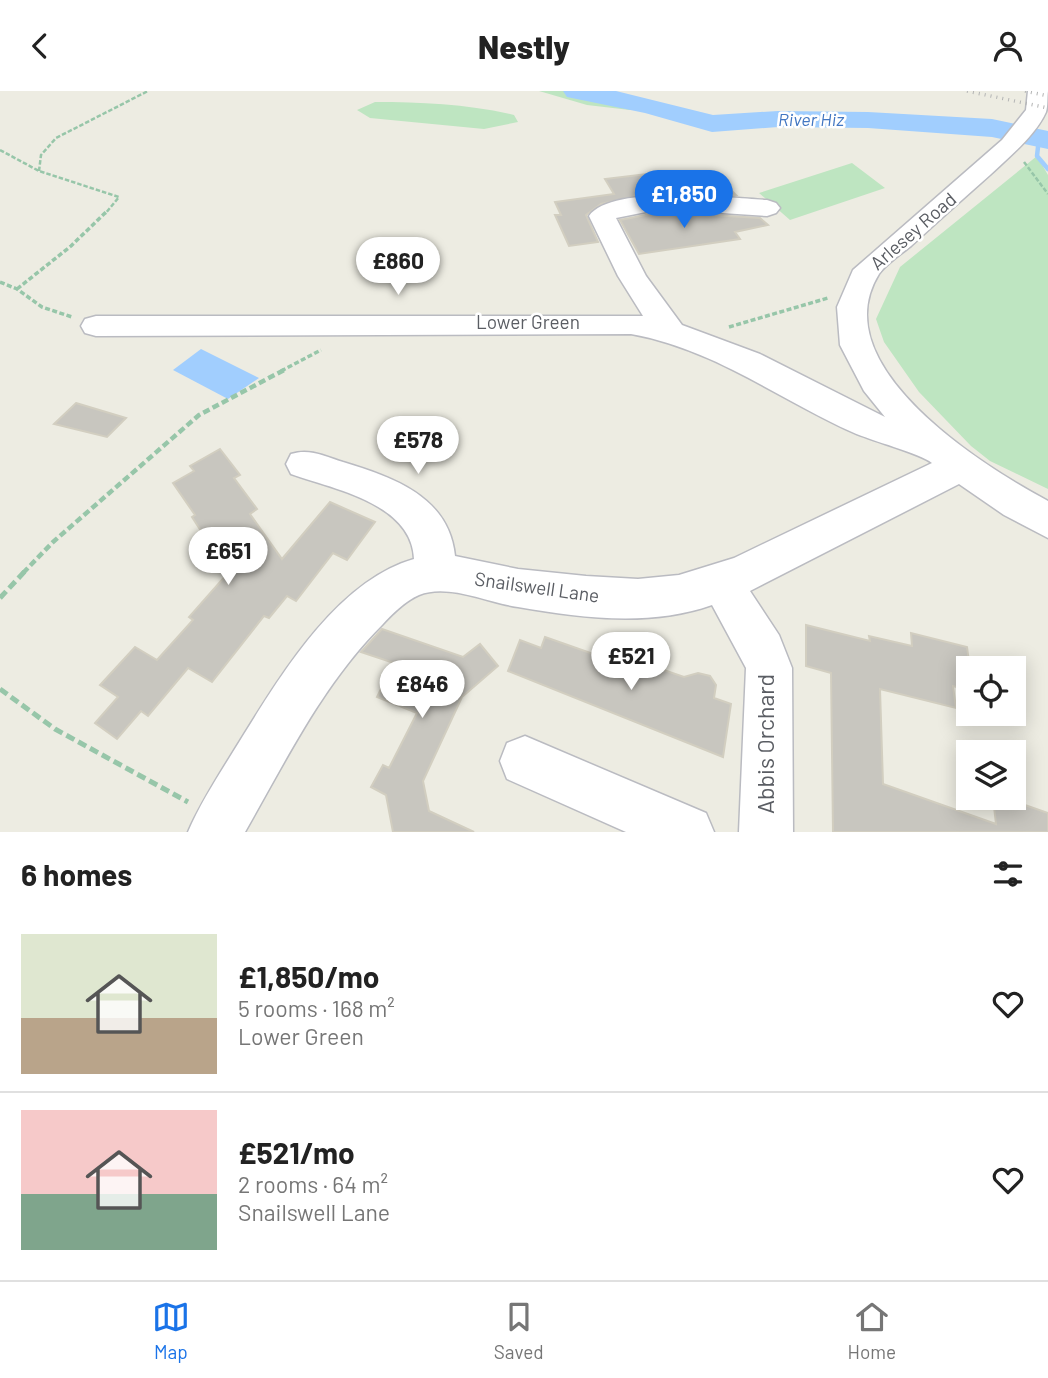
<!DOCTYPE html>
<html lang="en">
<head>
<meta charset="utf-8">
<style>
	body { margin:0; font-family:Barlow,sans-serif; background:#f2f2f2; color:#222; height:100vh; display:flex; flex-direction:column; font-size:26px; white-space:nowrap }
	* { box-sizing:border-box; margin:0 }
	p { font-size:23px; color:#767676 }
	.icon { flex:none; width:38px; height:38px; fill:none; stroke:currentColor; stroke-width:2; stroke-linecap:round; stroke-linejoin:round }
	.map { position:relative; height:741px; overflow:hidden }
	.details { display:flex; flex-direction:column; background:#fff; flex:1 }
	.details>* { flex:none }
	.fabs { position:absolute; left:956px; top:565px; display:grid; gap:14px }
	.fabs a { display:grid; place-items:center; width:70px; height:70px; border-radius:0px; background:#fff; box-shadow:0 4px 18px #0003; font-size:35px }
	.price { position:absolute; translate:-50% -60px; padding:0 16px; border-radius:24px; background:#fff; color:#222; font-size:23px; line-height:46px; filter:drop-shadow(0 2px 4px #0008) }
	.price::after { content:''; position:absolute; left:50%; top:42px; width:21px; height:16px; margin-left:-10px; background:inherit; clip-path:polygon(0 0,100% 0,50% 100%) }
	.price.on { background:#1a73e8; color:#fff }
	ul { padding:0; list-style:none }
	li { display:flex; align-items:center; gap:21px; height:175px; padding:0 21px }
	li+li { border-top:2px solid #e0e0e0 }
	li span { display:grid; place-items:center; flex:none; width:196px; height:140px; border-radius:0px; color:#555 }
	li>.icon { margin-inline-start:auto }
	span .icon { width:84px; height:84px; fill:#fffc; stroke-width:1 }
	li b { font-size:30px }
	h2 { display:flex; justify-content:space-between; align-items:center; height:84px; padding:0 21px; font-size:30px }
	header { display:flex; justify-content:space-between; align-items:center; height:91px; padding:0 21px; background:#fff; font-size:32px; font-weight:800 }
	.tabs { display:flex; justify-content:space-around; align-items:center; height:98px; border-top:2px solid #e0e0e0; background:#fff; font-size:19px; color:#767676 }
	.tabs a { display:grid; justify-items:center; gap:4px }
	.tabs .on { color:#1a73e8 }
	.map>svg:first-child { display:block }
	.green { fill:#bee5c1 }
	.water { fill:#a1cefe }
	.lines { fill:none; stroke-linecap:round; stroke-linejoin:round }
	.stream { stroke:#a1cefe; stroke-width:4.5 }
	.river { fill:#a1cefe; fill-rule:evenodd }
	.building { fill:#c8c6bf; stroke:#d2cec0; stroke-width:2 }
	.minor-casing { stroke:#babbc1; stroke-width:3 }
	.path-far3 { stroke:#97c6a9; stroke-width:2.5; stroke-dasharray:4.5 2; stroke-linecap:butt }
	.path-far2 { stroke:#97c6a9; stroke-width:3.5; stroke-dasharray:5 2.5; stroke-linecap:butt }
	.path-far1 { stroke:#97c6a9; stroke-width:4.5; stroke-dasharray:7 3.5; stroke-linecap:butt }
	.path { stroke:#97c6a9; stroke-width:5; stroke-dasharray:9 4.5; stroke-linecap:butt }
	.minor { fill:#fff; fill-rule:evenodd }
	.rail { stroke:#b3b4b4; stroke-width:3.5; stroke-dasharray:1 5; stroke-linecap:butt }
	.labels { text-anchor:middle; stroke-width:5; stroke-linejoin:round; paint-order:stroke }
	.far-water-label { font-size:18px; font-style:italic; fill:#4377c2; stroke:#fff }
	.street-label { font-size:19px; fill:#5a5d63; stroke:#fff }
	.near-street-label { font-size:23px; fill:#5a5d63; stroke:#fff }
</style>
</head>
<body>
<header><svg class="icon" aria-label="back" viewBox="0 0 24 24"><path d="M15 5l-7 7 7 7"/></svg>Nestly<svg class="icon" aria-label="person" viewBox="0 0 24 24"><circle cx="12" cy="8" r="4"/><path d="M4 21q1-7 8-7t8 7"/></svg></header>
<div class="map">
<svg width="1048" height="741" viewBox="0 0 1048 741">
	<rect width="100%" height="100%" fill="#edece2"/>
	<path class="green" d="M539 0H604L631 10 630 19 587 14Z
		M375 11C422 11 468 13 514 24L518 31 484 38 370 27 357 19Z
		M1037 65 1048 84V398L990 370 971 355 919 301 884 251 876 228 900 176Z
		M852 72 885 97 790 129 759 102Z"/>
	<path class="water" d="M201 258 259 287 228 308 173 279Z"/>
	<g class="lines">
		<path class="stream" d="M1039 47 1037 65 1048 78"/>
		<path class="river" d="M563 0H616L713 24 778 20 868 21 992 28 1048 40V58L992 46 868 37 778 36 712 41 645 22 567 6Z"/>
	</g>
	<path class="building" d="M711 80 736 104 645 103 601 113 586 124 598 151 569 155 555 124H561L555 111 614 103 605 88 655 82 659 87Z
		M661 121 760 127 768 134 735 141 740 148 639 163 620 129Z
		M76 312 126 327 107 346 54 333Z
		M220 358 240 384 234 387 257 418 250 423 282 468 330 411 375 431 347 469 333 462 296 510 287 505 269 527 264 525 212 591 188 577 148 625 141 620 117 648 95 632 118 606 100 594 135 556 157 569 193 529 189 526 228 482 192 426 195 424 173 392 194 380 190 375Z
		M806 534 870 550 869 545 912 555 911 542 967 556 970 578H968V599L953 595 956 617 880 598 883 693 996 733 993 707H1005L1048 722V741H833L831 582 806 575Z
		M382 538 463 566 480 553 498 575 462 606 423 690 429 720 474 741H393L386 704 371 696 383 674 389 677 417 622 377 606 394 572 361 561Z
		M545 546 633 577 635 569 684 586 698 582 710 585 716 594 714 607 731 613 723 666 508 580 520 549 541 557Z"/>
	<g class="lines">
		<g class="minor-casing">
			<path id="minor" d="M1028 0H1048C1047 6 1048 15 1046 21 1036 44 1008 67 990 84 963 108 937 131 911 155 901 163 886 173 879 183 822 275 983 375 1048 410V447L1004 424 959 393 750 500 779 544 792 577 793 741H739L746 577 712 514C650 536 581 527 518 516 489 512 448 492 419 504 405 510 392 523 382 534 323 593 286 669 245 741H188C200 713 217 687 233 661 275 594 333 491 414 468 412 412 333 398 291 383L286 373 291 363C309 357 325 365 343 371 392 386 449 405 455 465L518 478 586 485 638 488 679 484 734 467 932 372C920 362 871 350 852 341 777 307 714 258 631 243L96 245 85 242 81 235 85 228 96 225H643L618 185 589 125C611 93 730 107 767 109L776 112 780 117 776 122 767 125 661 118 616 127 646 185 682 234 760 263 885 326 864 300 840 254 837 216 853 179 1002 49 1026 19Z
				M525 645 706 722 714 741H626L507 688 500 670 507 652Z"/>
		</g>
		<path class="path-far3" d="M0 59 39 80 119 106 105 123
			M1024 71 1048 103
			M39 80 41 64 56 47 148 0"/>
		<path class="path-far2" d="M0 191 17 198 42 216 72 226
			M17 198 71 155 106 121
			M729 236 828 207
			M281 280 321 259"/>
		<path class="path-far1" d="M23 482 53 451 199 324 284 279"/>
		<path class="path" d="M0 507 25 480
			M0 598 55 638 188 711"/>
		<use href="#minor" class="minor"/>
		<path class="rail" d="M967 0 1048 17
			M1025 0 1048 5"/>
	</g>
	<g class="labels">
		<g class="far-water-label">
			<text x="811" y="35">River Hiz</text>
		</g>
		<g class="street-label">
			<text transform="translate(913 140) rotate(-41)" y="7">Arlesey Road</text>
			<text x="528" y="238">Lower Green</text>
			<text transform="translate(537 496) rotate(8)" y="7">Snailswell Lane</text>
		</g>
		<g class="near-street-label">
			<text transform="translate(766 653) rotate(-90)" y="8">Abbis Orchard</text>
		</g>
	</g>
</svg>
<div class="fabs">
<a><svg class="icon" aria-label="locate" viewBox="0 0 24 24"><circle cx="12" cy="12" r="6"/><path d="M12 2v4M12 18v4M2 12h4M18 12h4"/></svg></a>
<a><svg class="icon" aria-label="layers" viewBox="0 0 24 24"><path d="M12 4l9 5-9 5-9-5zM3 14l9 5 9-5"/></svg></a>
</div>
<b class="price on" style="left:684px;top:139px">£1,850</b>
<b class="price" style="left:398px;top:206px">£860</b>
<b class="price" style="left:418px;top:385px">£578</b>
<b class="price" style="left:228px;top:496px">£651</b>
<b class="price" style="left:631px;top:601px">£521</b>
<b class="price" style="left:422px;top:629px">£846</b>
</div>
<section class="details">
<h2>6 homes<svg class="icon" aria-label="filters" viewBox="0 0 24 24"><path d="M4 7h16M4 17h16"/><circle cx="9" cy="7" r="2"/><circle cx="15" cy="17" r="2"/></svg></h2>
<ul>
<li><span style="background:linear-gradient(#dfe7d0 60%,#b9a48a 0)"><svg class="icon" aria-label="home" viewBox="0 0 24 24"><path d="M3 11l9-7 9 7M6 9v11h12V9"/></svg></span><div><b>£1,850/mo</b><p>5 rooms · 168 m²</p><p>Lower Green</p></div><svg class="icon" aria-label="heart" viewBox="0 0 24 24"><path d="M12 20l-8-8c-3-5 5-10 8-4 3-6 11-1 8 4z"/></svg></li>
<li><span style="background:linear-gradient(#f6c9c9 60%,#7fa58c 0)"><svg class="icon" aria-label="home" viewBox="0 0 24 24"><path d="M3 11l9-7 9 7M6 9v11h12V9"/></svg></span><div><b>£521/mo</b><p>2 rooms · 64 m²</p><p>Snailswell Lane</p></div><svg class="icon" aria-label="heart" viewBox="0 0 24 24"><path d="M12 20l-8-8c-3-5 5-10 8-4 3-6 11-1 8 4z"/></svg></li>
</ul>
</section>
<nav class="tabs">
<a class="on"><svg class="icon" aria-label="map" viewBox="0 0 24 24"><path d="M3 6l6-2 6 2 6-2v14l-6 2-6-2-6 2zM9 4v14M15 6v14"/></svg>Map</a>
<a><svg class="icon" aria-label="saved" viewBox="0 0 24 24"><path d="M7 4h10v16l-5-4-5 4z"/></svg>Saved</a>
<a><svg class="icon" aria-label="home" viewBox="0 0 24 24"><path d="M3 11l9-7 9 7M6 9v11h12V9"/></svg>Home</a>
</nav>
</body>
</html>
